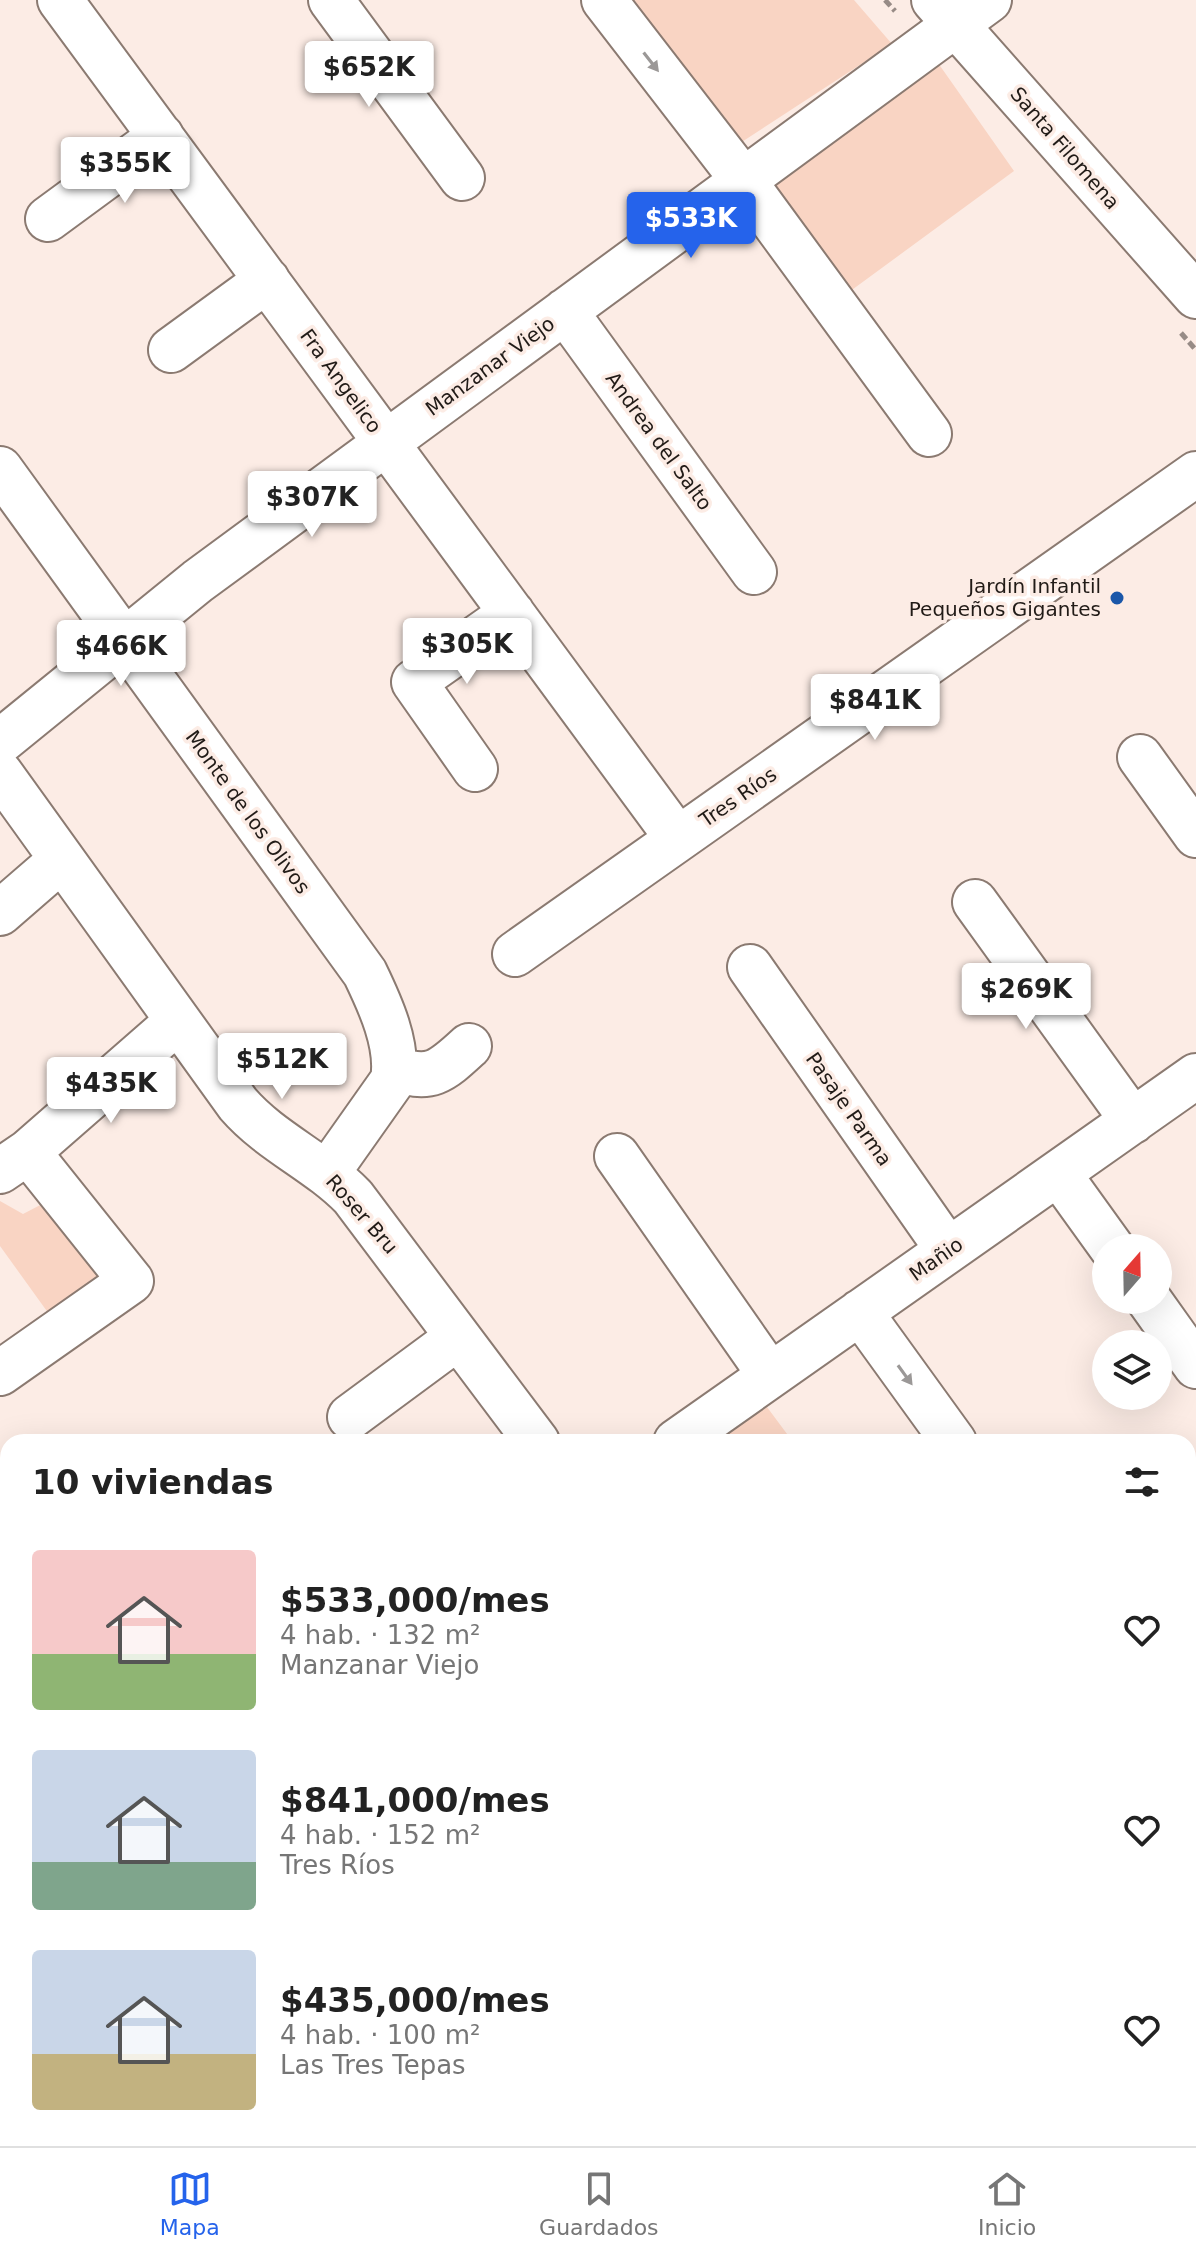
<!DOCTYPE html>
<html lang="es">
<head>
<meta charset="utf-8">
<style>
	body { margin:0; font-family:"DejaVu Sans",sans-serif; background:#f2f2f2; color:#222; height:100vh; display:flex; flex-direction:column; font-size:30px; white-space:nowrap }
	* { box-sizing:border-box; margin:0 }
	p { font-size:26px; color:#767676 }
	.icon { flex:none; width:44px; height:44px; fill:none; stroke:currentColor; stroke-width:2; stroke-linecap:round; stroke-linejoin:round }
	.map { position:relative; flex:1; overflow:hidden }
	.panel { position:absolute; left:0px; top:1434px; width:1196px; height:712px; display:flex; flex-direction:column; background:#fff; border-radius:24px 24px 0 0; box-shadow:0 8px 32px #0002 }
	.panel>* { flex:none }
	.needle { width:52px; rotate:20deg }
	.fabs { position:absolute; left:1092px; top:1234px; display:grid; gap:16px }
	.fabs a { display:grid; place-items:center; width:80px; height:80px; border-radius:50%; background:#fff; box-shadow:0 8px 32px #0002; font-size:40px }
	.price { position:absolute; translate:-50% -68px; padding:0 18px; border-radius:8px; background:#fff; color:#222; font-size:26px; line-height:52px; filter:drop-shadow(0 2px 4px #0008) }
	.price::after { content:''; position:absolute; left:50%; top:48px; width:24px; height:18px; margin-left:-12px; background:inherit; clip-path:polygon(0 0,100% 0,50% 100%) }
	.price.selected { background:#2563eb; color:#fff }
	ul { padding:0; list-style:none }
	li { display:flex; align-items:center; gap:24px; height:200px; padding:0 32px }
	li span { display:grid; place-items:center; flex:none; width:224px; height:160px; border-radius:8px; color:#555 }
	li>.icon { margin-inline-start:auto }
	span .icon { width:96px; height:96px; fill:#fffc; stroke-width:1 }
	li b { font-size:34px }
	h2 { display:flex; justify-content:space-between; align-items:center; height:96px; padding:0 32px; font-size:34px }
	.tab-bar { display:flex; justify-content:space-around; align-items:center; height:112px; border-top:2px solid #e0e0e0; background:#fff; font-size:22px; color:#767676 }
	.tab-bar a { display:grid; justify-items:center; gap:4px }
	.tab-bar .selected { color:#2563eb }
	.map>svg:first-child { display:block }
	.green { fill:#f9d4c3 }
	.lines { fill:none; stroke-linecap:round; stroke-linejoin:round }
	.minor-casing { stroke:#8b7a71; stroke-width:48 }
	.path { stroke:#978b86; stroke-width:5; stroke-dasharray:8 4; stroke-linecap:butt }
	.minor { stroke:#fff; stroke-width:44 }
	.oneway { fill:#9b9897 }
	.poi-dot { fill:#1b57a9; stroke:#fcece5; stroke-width:3 }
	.labels { text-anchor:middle; stroke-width:7; stroke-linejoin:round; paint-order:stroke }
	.street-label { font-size:20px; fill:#211b17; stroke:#fcece5 }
	.poi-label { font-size:20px; fill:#211b17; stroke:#fcece5; text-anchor:end }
</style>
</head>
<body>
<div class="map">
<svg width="1196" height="2146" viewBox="0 0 1196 2146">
	<rect width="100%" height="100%" fill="#fcece5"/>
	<path class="green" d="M617 0H854L892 44 731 149Z
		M931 53 1014 171 845 295 760 185Z
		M0 1201 23 1214 48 1201 115 1281 54 1321 0 1246Z
		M764 1403 793 1442H710Z"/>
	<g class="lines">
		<g class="minor-casing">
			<path id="minor" d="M60 0 678 839
				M331 0 462 178
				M604 0 743 180 929 434
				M934 0 1196 296
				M48 219 161 136
				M565 311 754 572
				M171 350 267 280
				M0 469 365 973C380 1004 399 1045 393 1080L328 1172
				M0 742 198 581 989 0
				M1140 757 1196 835
				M475 769 414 682 512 613
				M0 773 238 1104C271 1142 318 1161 353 1197L537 1442
				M975 902 1133 1121
				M0 913 61 860
				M515 954 1196 474
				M750 967 948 1250
				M395 1068C430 1083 443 1070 469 1046
				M617 1156 770 1375
				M0 1171 28 1152 178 1021
				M1058 1173 1112 1248
				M1149 1300 1196 1366
				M860 1312 954 1442
				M0 1373 131 1281 28 1152
				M350 1417 457 1338
				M676 1442 1196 1076
				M0 1627 8 1638
				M1188 1768 1196 1780
				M0 1919 8 1914
				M0 2004 8 2015
				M1188 2081 1196 2092
				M416 2138 422 2146
				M1055 2138 1061 2146
				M62 2146 73 2138
				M711 2146 721 2138
				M934 2146 944 2138"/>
		</g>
		<path class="path" d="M885 0 895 11
			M1181 333 1196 350"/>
		<use href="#minor" class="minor"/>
	</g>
	<defs><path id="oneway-solid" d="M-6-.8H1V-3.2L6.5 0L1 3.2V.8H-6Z" transform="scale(2)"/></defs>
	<g class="oneway">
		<use href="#oneway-solid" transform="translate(651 62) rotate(52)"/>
		<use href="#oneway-solid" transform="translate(905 1375) rotate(54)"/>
	</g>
	<circle class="poi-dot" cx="1117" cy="598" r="8"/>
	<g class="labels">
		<g class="street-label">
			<text transform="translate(1065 148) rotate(49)" y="7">Santa Filomena</text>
			<text transform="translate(490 366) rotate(-36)" y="7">Manzanar Viejo</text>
			<text transform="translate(341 381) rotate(54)" y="7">Fra Angelico</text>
			<text transform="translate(659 441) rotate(54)" y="7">Andrea del Salto</text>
			<text transform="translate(738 797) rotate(-35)" y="7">Tres Ríos</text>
			<text transform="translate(248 812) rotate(54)" y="7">Monte de los Olivos</text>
			<text transform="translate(849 1109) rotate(55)" y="7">Pasaje Parma</text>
			<text transform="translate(362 1214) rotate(49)" y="7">Roser Bru</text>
			<text transform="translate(936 1259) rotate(-35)" y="7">Mañio</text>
		</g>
		<g class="poi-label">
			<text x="1101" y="593">Jardín Infantil<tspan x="1101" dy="23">Pequeños Gigantes</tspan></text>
		</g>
	</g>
</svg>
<div class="fabs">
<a><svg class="needle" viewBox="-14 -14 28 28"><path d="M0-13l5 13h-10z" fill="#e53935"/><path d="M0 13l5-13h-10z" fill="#767676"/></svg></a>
<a><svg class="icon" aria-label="layers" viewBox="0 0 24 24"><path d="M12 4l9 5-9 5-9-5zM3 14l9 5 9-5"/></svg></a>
</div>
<b class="price" style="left:369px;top:109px">$652K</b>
<b class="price" style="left:125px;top:205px">$355K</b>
<b class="price selected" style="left:691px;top:260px">$533K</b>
<b class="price" style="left:312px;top:539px">$307K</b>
<b class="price" style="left:467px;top:686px">$305K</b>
<b class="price" style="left:121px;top:688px">$466K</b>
<b class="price" style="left:875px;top:742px">$841K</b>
<b class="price" style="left:1026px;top:1031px">$269K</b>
<b class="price" style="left:282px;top:1101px">$512K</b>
<b class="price" style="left:111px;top:1125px">$435K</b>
<section class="panel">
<h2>10 viviendas<svg class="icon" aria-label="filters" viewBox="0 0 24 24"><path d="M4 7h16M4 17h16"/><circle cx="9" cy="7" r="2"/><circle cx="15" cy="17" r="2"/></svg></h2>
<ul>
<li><span style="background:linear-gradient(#f6c9c9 65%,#8fb573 0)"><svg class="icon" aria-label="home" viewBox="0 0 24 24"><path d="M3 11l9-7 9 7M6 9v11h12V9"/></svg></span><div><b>$533,000/mes</b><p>4 hab. · 132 m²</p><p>Manzanar Viejo</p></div><svg class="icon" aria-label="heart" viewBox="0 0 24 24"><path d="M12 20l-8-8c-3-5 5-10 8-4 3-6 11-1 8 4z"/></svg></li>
<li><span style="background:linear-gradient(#c9d6e8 70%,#7fa58c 0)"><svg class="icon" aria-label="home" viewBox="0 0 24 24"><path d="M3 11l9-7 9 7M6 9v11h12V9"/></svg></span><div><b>$841,000/mes</b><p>4 hab. · 152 m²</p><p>Tres Ríos</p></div><svg class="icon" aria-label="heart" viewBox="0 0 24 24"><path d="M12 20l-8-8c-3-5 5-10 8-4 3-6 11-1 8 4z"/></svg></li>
<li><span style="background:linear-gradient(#c9d6e8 65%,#c2b280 0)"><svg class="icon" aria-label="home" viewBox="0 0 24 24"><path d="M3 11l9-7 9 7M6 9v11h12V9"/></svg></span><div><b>$435,000/mes</b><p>4 hab. · 100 m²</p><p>Las Tres Tepas</p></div><svg class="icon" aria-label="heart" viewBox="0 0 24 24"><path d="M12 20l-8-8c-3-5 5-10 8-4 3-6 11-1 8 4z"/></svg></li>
</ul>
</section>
</div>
<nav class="tab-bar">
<a class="selected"><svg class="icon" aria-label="map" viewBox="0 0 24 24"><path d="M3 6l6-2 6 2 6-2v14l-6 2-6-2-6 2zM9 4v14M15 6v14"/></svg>Mapa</a>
<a><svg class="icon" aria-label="saved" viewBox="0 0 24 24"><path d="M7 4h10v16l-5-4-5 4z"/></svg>Guardados</a>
<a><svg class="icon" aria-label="home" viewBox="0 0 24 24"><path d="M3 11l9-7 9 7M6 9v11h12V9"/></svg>Inicio</a>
</nav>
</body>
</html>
